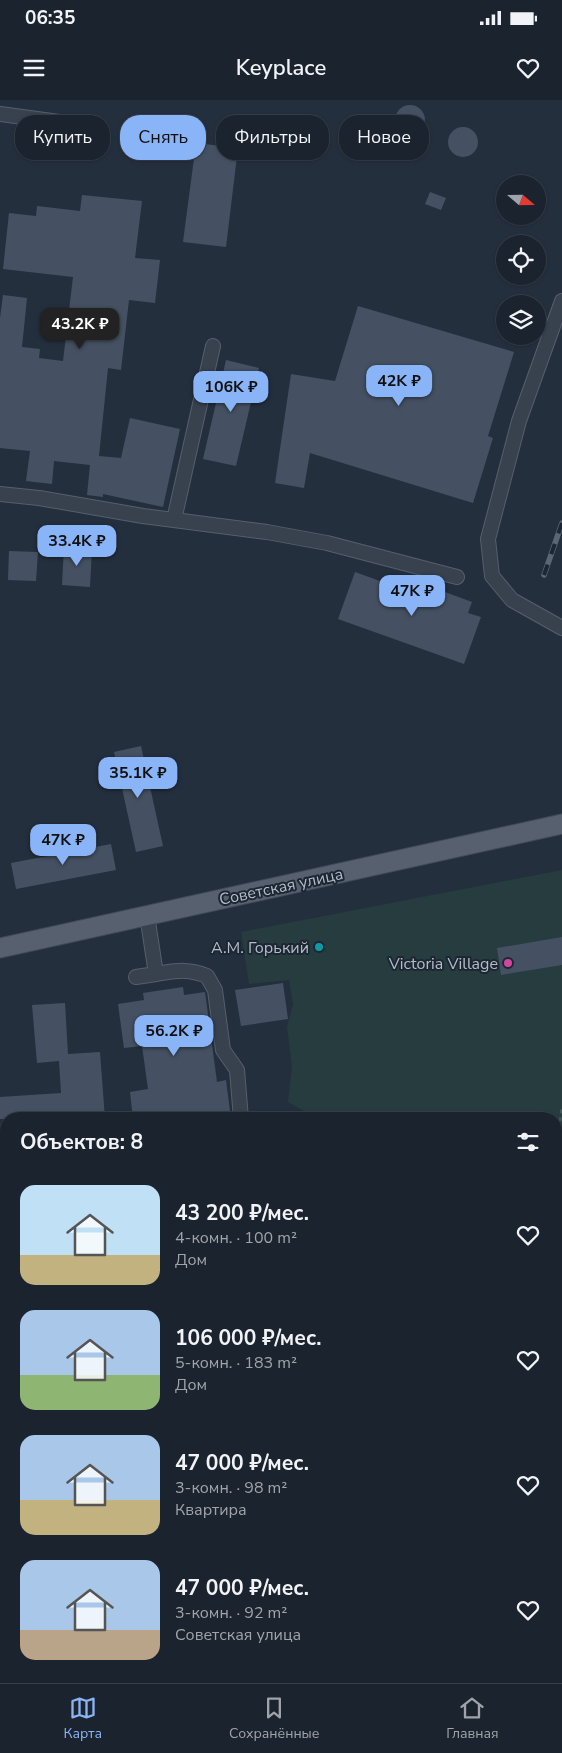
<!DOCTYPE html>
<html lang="ru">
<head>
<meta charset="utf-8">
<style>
	body { margin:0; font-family:"Nunito Sans",sans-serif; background:#242b36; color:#f1f3f6; height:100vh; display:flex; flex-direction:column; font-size:19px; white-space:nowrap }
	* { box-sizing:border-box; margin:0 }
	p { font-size:16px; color:#a0a4aa }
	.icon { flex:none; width:28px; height:28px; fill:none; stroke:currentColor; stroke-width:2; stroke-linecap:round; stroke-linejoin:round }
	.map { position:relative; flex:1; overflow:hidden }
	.drawer { position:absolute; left:0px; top:1012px; width:562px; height:571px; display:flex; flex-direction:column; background:#1b232e; border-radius:20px 20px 0 0; box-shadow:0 1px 4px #0004,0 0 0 1px #39404a }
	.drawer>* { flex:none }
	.guide { position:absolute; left:15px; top:15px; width:532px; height:45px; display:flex; gap:10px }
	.needle { width:32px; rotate:110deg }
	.fabs { position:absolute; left:496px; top:75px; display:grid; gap:10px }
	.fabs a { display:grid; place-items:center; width:50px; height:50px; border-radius:50%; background:#1b232e; box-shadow:0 1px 4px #0004,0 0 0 1px #39404a; font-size:25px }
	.price { position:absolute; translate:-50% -42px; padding:0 11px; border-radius:10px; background:#8ab4f8; color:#111; font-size:16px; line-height:32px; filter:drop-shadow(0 1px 2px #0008) }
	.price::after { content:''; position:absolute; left:50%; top:30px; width:15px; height:11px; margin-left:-8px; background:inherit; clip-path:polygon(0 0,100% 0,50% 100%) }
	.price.selected { background:#222; color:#fff }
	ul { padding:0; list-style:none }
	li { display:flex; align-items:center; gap:15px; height:125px; padding:0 20px }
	li span { display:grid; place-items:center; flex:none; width:140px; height:100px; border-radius:15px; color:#555 }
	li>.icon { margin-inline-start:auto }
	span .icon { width:60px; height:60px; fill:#fffc; stroke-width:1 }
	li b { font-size:21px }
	h2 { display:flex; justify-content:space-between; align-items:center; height:60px; padding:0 20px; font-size:21px }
	.tag { padding:0 18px; border-radius:20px; background:#1b232e; box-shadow:0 1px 4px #0004,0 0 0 1px #39404a; font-size:18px; line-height:45px }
	.tag.selected { background:#8ab4f8; color:#111 }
	.status { display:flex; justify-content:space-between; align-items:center; height:35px; padding:0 25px; background:#1b232e; direction:ltr }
	.status svg { height:14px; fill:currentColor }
	header { display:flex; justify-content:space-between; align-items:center; height:65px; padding:0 20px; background:#1b232e; font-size:22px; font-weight:600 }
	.menu { display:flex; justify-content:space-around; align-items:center; height:70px; border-top:1px solid #39404a; background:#1b232e; font-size:14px; color:#a0a4aa }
	.menu a { display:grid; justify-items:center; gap:2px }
	.menu .selected { color:#8ab4f8 }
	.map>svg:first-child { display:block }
	.green { fill:#263c3f }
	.water { fill:#394c67 }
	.building { fill:#455162 }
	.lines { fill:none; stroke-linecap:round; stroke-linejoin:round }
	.minor-casing { stroke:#565f6c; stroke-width:16 }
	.major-casing { stroke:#414a57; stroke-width:21 }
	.path { stroke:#44595c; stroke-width:2.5; stroke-dasharray:4 4; stroke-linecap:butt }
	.minor { stroke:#38414e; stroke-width:14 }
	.major { stroke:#56606e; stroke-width:19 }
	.rail-casing { stroke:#5a6575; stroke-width:5.5 }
	.rail { stroke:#1d2633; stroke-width:4; stroke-dasharray:11; stroke-linecap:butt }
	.culture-dot { fill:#0f9aa8; stroke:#1d2633; stroke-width:2 }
	.hotel-dot { fill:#d1479c; stroke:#1d2633; stroke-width:2 }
	.labels { text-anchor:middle; stroke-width:4; stroke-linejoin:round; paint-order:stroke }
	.street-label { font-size:16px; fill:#b4bcc9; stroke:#1d2633 }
	.poi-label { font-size:16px; fill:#b4bcc9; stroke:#1d2633; text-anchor:end }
</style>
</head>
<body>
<div class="status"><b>06:35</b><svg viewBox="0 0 49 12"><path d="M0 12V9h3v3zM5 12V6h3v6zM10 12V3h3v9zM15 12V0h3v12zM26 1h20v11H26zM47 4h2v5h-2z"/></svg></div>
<header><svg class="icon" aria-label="menu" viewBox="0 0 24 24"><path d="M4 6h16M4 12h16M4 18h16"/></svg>Keyplace<svg class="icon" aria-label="heart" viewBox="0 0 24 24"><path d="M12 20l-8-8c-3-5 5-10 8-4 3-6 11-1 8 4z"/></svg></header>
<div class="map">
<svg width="562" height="1583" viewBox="0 0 562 1583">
	<rect width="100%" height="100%" fill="#242f3e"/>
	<path class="green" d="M562 770V1156L556 1155V1019H313V1016L288 1002 292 966 287 927 293 904 289 880 249 884 241 832Z"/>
	<path class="water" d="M0 1198H6V1578H556V1213H562V1583H0Z"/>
	<path class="building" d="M395 20a15 15 0 1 1 30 0a15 15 0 1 1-30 0Z
		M448 42a15 15 0 1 1 30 0a15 15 0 1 1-30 0Z
		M196 43 238 48 226 147 183 142Z
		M430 92 446 98 441 110 425 104Z
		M82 95 142 101 135 158 160 160 155 203 129 200 121 270 108 268 99 356 121 358 130 318 180 329 163 407 103 394V397L87 395 90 365 54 361 52 384 26 381 30 351 0 348V218L3 195 27 198 22 247 40 249 39 258 63 261 73 177 3 169 9 113 36 116 37 106 80 111Z
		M358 206 514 252 488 336 493 338 473 403 310 353 304 388 275 383 291 274 335 281Z
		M226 260 259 268 236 366 203 359Z
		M64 447 92 449 90 487 62 485Z
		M9 451 38 452 36 481 8 480Z
		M355 472 441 503 445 492 472 502 468 513 481 517 464 564 338 519Z
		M141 646 163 746 136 752 114 652Z
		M111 744 116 770 16 789 11 763Z
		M562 837V865L501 875 497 848Z
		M283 883 288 919 241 926 235 890Z
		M183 887 184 895 205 892 217 982 226 980 231 1019H133L130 992 148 989 142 946 124 948 118 904 144 900 143 893Z
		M65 903 68 954 100 952 105 1019H0V997L61 993 59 961 37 963 32 905Z"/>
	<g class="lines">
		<g class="minor-casing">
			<path id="minor" d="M0 14 74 24
				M562 201 519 321 488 439 492 476 512 500 562 528
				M0 394 39 398 143 416 267 432 327 443 457 477
				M174 420 213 246
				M147 815 156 874C176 871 188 868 207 876L215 890 223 950 237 970 241 1019
				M136 877 156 874"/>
		</g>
		<g class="major-casing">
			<path id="major" d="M0 848 562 724"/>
		</g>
		<path class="path" d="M556 1053 562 1006
			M556 1145 557 1148"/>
		<use href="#minor" class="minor"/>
		<use href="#major" class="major"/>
		<g class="rail-casing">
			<path id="rail" d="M544 475 562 423"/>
		</g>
		<use href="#rail" class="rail"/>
	</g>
	<circle class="culture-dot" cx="319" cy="847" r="5"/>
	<circle class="hotel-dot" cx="508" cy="863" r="5"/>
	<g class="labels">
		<g class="street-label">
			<text transform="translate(281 786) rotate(-12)" y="6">Советская улица</text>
		</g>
		<g class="poi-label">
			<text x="309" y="853">А.М. Горький</text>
			<text x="498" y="869">Victoria Village</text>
		</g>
	</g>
</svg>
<div class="fabs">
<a><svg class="needle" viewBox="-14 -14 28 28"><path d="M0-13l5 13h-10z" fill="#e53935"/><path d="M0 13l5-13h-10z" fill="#a0a4aa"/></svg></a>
<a><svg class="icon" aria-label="locate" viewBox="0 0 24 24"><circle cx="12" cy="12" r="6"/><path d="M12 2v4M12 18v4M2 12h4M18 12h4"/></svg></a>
<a><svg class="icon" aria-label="layers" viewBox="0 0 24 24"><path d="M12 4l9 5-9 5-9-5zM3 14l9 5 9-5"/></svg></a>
</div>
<b class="price selected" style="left:80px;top:250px">43.2K ₽</b>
<b class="price" style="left:399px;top:307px">42K ₽</b>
<b class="price" style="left:231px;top:313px">106K ₽</b>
<b class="price" style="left:77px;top:467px">33.4K ₽</b>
<b class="price" style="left:412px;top:517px">47K ₽</b>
<b class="price" style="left:138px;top:699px">35.1K ₽</b>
<b class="price" style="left:63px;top:766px">47K ₽</b>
<b class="price" style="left:174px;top:957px">56.2K ₽</b>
<div class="guide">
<a class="tag">Купить</a>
<a class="tag selected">Снять</a>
<a class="tag">Фильтры</a>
<a class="tag">Новое</a>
</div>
<section class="drawer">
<h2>Объектов: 8<svg class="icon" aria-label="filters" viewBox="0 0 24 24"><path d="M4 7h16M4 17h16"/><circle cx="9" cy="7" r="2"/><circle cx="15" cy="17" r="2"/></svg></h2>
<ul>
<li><span style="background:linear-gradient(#bfe0f5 70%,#c2b280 0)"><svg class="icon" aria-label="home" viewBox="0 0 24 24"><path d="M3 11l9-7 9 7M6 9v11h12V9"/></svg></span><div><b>43 200 ₽/мес.</b><p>4-комн. · 100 m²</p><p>Дом</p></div><svg class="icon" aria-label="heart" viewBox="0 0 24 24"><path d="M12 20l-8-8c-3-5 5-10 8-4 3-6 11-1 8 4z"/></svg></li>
<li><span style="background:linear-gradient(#a9c7e8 65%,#8fb573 0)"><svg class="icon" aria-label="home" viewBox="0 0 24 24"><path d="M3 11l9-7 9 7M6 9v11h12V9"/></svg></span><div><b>106 000 ₽/мес.</b><p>5-комн. · 183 m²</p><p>Дом</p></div><svg class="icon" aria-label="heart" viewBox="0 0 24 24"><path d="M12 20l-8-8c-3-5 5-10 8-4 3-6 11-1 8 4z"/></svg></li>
<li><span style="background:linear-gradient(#a9c7e8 65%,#c2b280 0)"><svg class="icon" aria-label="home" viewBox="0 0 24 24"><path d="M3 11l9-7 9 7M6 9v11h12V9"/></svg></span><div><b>47 000 ₽/мес.</b><p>3-комн. · 98 m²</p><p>Квартира</p></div><svg class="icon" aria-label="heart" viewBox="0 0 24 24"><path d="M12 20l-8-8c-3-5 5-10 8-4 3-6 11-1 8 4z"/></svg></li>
<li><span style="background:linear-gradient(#a9c7e8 70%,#b9a48a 0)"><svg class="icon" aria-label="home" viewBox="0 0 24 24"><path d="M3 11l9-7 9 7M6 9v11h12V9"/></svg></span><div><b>47 000 ₽/мес.</b><p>3-комн. · 92 m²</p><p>Советская улица</p></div><svg class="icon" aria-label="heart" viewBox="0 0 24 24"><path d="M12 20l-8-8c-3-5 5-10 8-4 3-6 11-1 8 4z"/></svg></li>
</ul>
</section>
</div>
<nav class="menu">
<a class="selected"><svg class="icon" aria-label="map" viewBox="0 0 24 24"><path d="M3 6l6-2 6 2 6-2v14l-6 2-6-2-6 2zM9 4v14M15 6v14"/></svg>Карта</a>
<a><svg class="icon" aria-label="saved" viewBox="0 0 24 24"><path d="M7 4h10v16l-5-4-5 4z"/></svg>Сохранённые</a>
<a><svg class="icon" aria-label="home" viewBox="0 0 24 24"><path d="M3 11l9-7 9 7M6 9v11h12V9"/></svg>Главная</a>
</nav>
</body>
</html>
